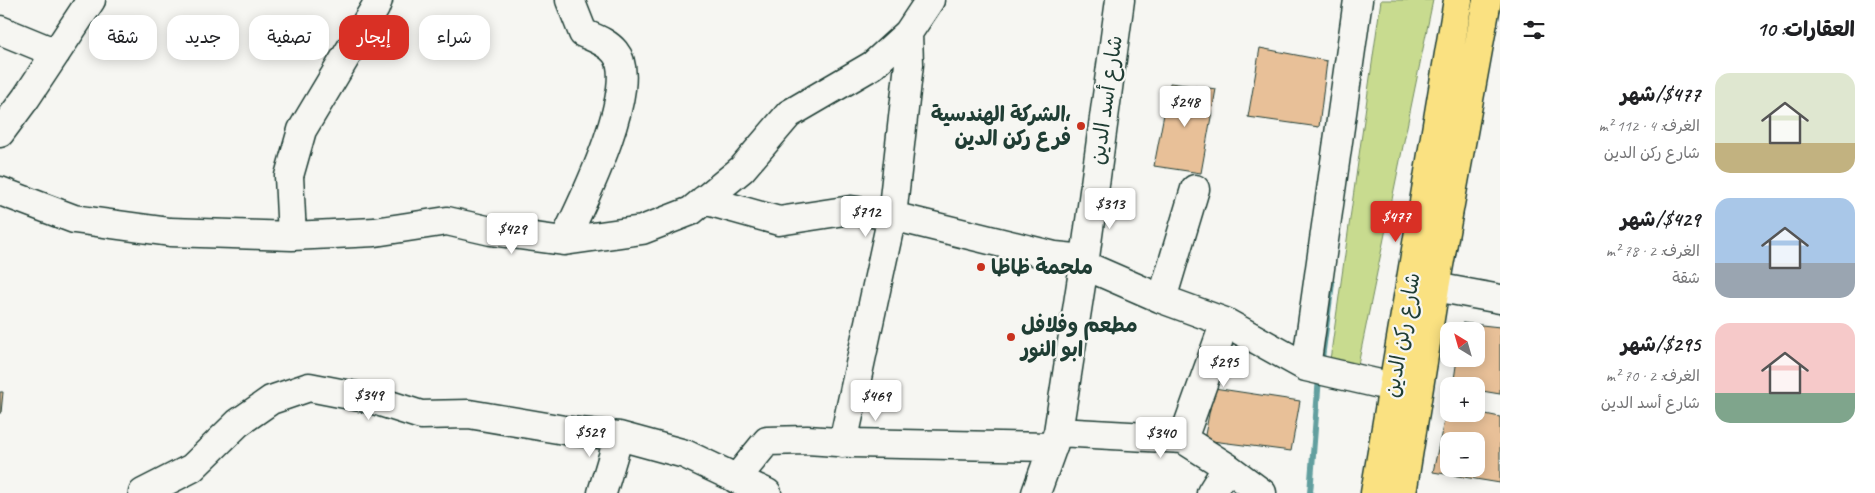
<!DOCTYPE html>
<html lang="ar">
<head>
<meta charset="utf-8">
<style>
	body { margin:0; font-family:Caveat,"Playpen Sans Arabic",sans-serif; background:#f6f6f6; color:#202124; direction:rtl; height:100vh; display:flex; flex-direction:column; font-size:19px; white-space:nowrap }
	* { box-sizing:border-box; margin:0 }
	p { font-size:16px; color:#757577 }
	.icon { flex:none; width:28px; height:28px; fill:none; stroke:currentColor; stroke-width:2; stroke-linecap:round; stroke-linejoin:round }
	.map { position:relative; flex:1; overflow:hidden; direction:ltr }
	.details { display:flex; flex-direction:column; background:#fff; width:375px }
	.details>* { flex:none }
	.top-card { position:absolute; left:15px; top:15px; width:475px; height:45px; direction:rtl; display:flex; gap:10px }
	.needle { width:32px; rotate:323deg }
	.fabs { position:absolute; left:1440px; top:322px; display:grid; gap:10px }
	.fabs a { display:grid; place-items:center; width:45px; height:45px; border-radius:10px; background:#fff; box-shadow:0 2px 12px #0003; font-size:25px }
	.price { position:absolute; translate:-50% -42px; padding:0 11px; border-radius:5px; background:#fff; color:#222; font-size:16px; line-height:32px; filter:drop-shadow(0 1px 2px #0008) }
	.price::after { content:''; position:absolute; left:50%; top:30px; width:15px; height:11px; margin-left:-8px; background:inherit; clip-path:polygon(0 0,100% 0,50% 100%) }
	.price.active { background:#d93025; color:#fff }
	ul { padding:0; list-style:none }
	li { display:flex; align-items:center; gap:15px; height:125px; padding:0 20px }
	li span { display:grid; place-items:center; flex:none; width:140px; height:100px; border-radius:15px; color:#555 }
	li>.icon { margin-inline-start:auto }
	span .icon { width:60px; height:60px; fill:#fffc; stroke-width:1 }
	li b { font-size:21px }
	h2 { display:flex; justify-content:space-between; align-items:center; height:60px; padding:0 20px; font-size:21px }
	.chip { padding:0 18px; border-radius:15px; background:#fff; box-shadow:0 2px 12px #0003; font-size:18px; line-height:45px }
	.chip.active { background:#d93025; color:#fff }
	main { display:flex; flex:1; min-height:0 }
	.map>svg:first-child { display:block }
	.green { fill:#c8db8f; stroke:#748c62 }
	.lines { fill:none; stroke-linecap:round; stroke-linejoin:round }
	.stream { stroke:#629f9f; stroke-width:6 }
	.building { fill:#e8c098; stroke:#1f3d34; fill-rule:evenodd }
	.minor-casing { stroke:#1f3d34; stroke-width:31 }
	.major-casing { stroke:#1f3d34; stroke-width:31 }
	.minor { stroke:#f6f6f2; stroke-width:28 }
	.major { stroke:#fae181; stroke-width:28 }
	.poi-dot { fill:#c8321e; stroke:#f6f6f2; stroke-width:2 }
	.labels { text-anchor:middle; stroke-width:4.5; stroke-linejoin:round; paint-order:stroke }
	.street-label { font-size:21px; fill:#1f3d34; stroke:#f6f6f2 }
	.poi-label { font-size:21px; font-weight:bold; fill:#1f3d34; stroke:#f6f6f2; text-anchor:start }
</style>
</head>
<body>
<main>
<section class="details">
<h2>العقارات: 10<svg class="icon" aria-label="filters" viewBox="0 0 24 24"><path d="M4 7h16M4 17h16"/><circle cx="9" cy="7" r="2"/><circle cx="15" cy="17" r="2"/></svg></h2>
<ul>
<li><span style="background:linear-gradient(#dfe7d0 70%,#c2b280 0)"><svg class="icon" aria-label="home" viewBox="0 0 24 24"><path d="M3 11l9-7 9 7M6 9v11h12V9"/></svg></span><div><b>$477/شهر</b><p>الغرف: 4 · 112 m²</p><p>شارع ركن الدين</p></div></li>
<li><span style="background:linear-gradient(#a9c7e8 65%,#9aa5b1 0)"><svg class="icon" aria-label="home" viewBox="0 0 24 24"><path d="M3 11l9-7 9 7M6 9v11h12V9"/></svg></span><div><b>$429/شهر</b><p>الغرف: 2 · 78 m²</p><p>شقة</p></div></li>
<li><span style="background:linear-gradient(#f6c9c9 70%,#7fa58c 0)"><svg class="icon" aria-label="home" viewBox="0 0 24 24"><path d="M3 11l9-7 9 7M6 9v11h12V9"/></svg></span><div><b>$295/شهر</b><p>الغرف: 2 · 70 m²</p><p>شارع أسد الدين</p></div></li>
</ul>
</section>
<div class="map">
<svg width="1500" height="493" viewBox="0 0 1500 493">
	<rect width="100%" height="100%" fill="#f6f6f2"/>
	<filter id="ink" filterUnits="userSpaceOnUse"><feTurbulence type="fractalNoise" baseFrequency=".02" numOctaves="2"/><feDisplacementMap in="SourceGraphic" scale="10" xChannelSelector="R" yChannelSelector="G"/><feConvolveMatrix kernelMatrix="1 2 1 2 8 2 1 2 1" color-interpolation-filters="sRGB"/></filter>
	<g filter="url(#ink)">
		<path class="green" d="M1381 0H1433L1358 365 1330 360Z"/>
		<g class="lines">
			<path class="stream" d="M1321 365 1332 283
				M1310 493 1319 377"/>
		</g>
		<path class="building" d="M1260 48 1327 61 1319 127 1248 117Z
			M1170 83 1216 89 1201 173 1154 166Z
			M1463 323 1500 327V394L1476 390V386H1453L1457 359H1476V331H1461Z
			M1214 388 1300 401 1291 451 1204 440Z
			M0 392H3L1 413H0Z
			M1447 407H1449V414H1476V412L1500 417V483L1433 472ZM1449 441H1476V469H1449Z"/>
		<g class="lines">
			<g class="minor-casing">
				<path id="minor" d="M0 30 56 53
					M0 133 26 98 91 0
					M0 191 74 219 170 232 292 236 375 232 447 221 491 231 564 241 642 230 691 211 742 169 789 114 873 65 908 33 930 0
					M704 200 779 221 851 210 892 216 1055 256 1085 259
					M292 236 289 176 302 130 375 8 378 0
					M564 241C581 206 642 84 615 52 607 42 594 38 583 33L570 0
					M1084 265 1162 299 1225 322 1306 367 1393 387
					M1435 287 1500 299
					M1162 299 1195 189
					M1306 367 1358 0
					M1058 432 1183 439 1227 467 1262 493
					M1183 439 1225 322
					M843 443 892 216 909 64 908 33
					M736 479 767 441 807 440 852 443 1053 447
					M143 493 192 468 238 423 271 400 309 387 371 399 421 415 469 414 570 431 619 436 685 454 767 493
					M602 493 619 436
					M1036 493 1058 432 1084 265 1120 0
					M1211 493 1227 467"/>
			</g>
			<g class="major-casing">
				<path id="major" d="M1375 493 1458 0
					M1402 493 1435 287 1487 0"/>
			</g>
			<use href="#minor" class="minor"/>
			<use href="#major" class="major"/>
		</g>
	</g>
	<g class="poi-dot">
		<circle cx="1081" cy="126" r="5"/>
		<circle cx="981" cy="267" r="5"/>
		<circle cx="1011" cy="337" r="5"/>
	</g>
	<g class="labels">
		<g class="street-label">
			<text transform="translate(1106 100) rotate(-82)" y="7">شارع أسد الدين</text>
			<text transform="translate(1402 335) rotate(-80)" y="7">شارع ركن الدين</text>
		</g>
		<g class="poi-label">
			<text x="1071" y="121" text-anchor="end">الشركة الهندسية،<tspan x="1071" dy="24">فرع ركن الدين</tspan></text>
			<text x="991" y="274">ملحمة ظاظا</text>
			<text x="1021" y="332">مطعم وفلافل<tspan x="1021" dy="24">ابو النور</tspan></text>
		</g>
	</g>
</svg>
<div class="fabs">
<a><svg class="needle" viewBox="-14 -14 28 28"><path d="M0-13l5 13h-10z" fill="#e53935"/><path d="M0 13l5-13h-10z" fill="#757577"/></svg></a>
<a>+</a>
<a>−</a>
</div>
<b class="price" style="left:1185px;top:128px">$248</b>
<b class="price" style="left:1110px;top:230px">$313</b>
<b class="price" style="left:866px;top:238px">$712</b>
<b class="price active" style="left:1396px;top:243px">$477</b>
<b class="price" style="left:512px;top:255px">$429</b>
<b class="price" style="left:1224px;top:388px">$295</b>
<b class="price" style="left:369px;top:421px">$349</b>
<b class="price" style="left:876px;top:422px">$469</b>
<b class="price" style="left:590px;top:458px">$529</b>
<b class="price" style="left:1161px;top:459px">$340</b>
<div class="top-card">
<a class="chip">شراء</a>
<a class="chip active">إيجار</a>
<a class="chip">تصفية</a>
<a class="chip">جديد</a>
<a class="chip">شقة</a>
</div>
</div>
</main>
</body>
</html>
